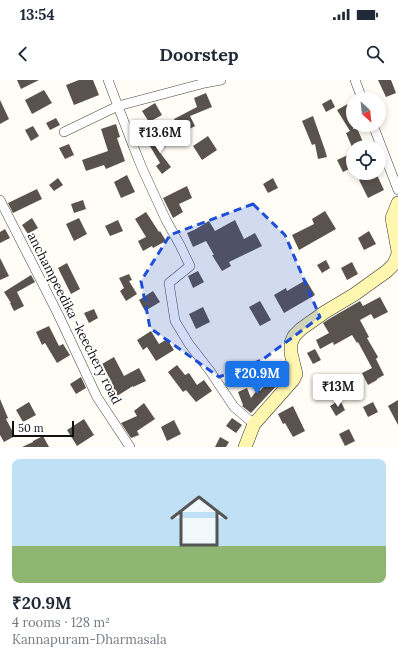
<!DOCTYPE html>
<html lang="en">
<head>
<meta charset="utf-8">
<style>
	body { margin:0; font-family:Lora,serif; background:#f2f2f3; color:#1f2937; height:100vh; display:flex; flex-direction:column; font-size:15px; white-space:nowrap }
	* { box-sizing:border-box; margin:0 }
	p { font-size:13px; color:#747a83 }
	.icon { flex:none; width:22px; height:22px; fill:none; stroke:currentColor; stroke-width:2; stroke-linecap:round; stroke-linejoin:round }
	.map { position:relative; height:367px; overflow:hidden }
	.sheet { display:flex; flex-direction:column; background:#fff; flex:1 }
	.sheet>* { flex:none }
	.needle { width:26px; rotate:153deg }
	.fabs { position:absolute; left:346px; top:12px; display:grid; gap:8px }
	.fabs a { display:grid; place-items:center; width:40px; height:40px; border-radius:50%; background:#fff; box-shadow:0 2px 6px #0003; font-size:20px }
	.scale { position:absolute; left:12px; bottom:10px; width:62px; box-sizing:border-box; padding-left:4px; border:2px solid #111; border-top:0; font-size:11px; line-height:14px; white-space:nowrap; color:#111; -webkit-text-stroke:3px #fff; paint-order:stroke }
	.price { position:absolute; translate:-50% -34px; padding:0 9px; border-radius:4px; background:#fff; color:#222; font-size:13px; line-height:26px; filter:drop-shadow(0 1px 2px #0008) }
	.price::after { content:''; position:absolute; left:50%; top:24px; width:12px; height:9px; margin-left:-6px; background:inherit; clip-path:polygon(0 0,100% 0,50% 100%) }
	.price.selected { background:#1a73e8; color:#fff }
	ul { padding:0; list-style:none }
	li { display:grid; align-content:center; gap:8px; height:212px; padding:0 12px }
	li span { display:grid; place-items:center; height:124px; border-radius:8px; color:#555 }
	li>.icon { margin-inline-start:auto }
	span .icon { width:72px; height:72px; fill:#fffc; stroke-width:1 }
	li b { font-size:17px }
	.status { display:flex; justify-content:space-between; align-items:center; height:28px; padding:0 20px; background:#fff; direction:ltr }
	.status svg { height:11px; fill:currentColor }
	header { display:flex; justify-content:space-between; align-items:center; height:52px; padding:0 12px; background:#fff; font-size:18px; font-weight:800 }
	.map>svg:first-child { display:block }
	.building { fill:#5a524d }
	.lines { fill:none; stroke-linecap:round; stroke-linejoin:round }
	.street-casing { stroke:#444; stroke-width:10 }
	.secondary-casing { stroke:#333; stroke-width:14 }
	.street { stroke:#fff; stroke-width:9 }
	.secondary { stroke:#fff6b0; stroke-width:13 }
	.marked { fill:#1d4ed8; fill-opacity:0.2; stroke:#1d4ed8; stroke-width:3; stroke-dasharray:8 5; stroke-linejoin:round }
	.labels { text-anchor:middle; stroke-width:4; stroke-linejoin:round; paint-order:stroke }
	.street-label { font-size:13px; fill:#111; stroke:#fff }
</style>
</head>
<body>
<div class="status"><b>13:54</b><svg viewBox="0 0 49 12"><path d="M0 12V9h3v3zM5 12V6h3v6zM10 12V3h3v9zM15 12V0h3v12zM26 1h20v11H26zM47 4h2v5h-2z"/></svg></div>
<header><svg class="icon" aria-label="back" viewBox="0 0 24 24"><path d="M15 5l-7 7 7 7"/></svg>Doorstep<svg class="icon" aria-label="search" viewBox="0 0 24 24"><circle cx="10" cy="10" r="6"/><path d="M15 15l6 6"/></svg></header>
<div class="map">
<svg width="398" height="367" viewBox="0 0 398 367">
	<rect width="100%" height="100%" fill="#fffdf5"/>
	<path class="building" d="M17 0H39L21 9Z
		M79 0H93L99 15 74 25 66 5Z
		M378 0H391L396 13 386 17Z
		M44 10 52 23 32 34 25 20Z
		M206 13 212 27 190 36 195 46 182 53 174 39 197 27 194 18Z
		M331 19 335 27 326 32 322 24Z
		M0 20 9 39 0 44Z
		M353 21V49L357 48 365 67H352L346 53 350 51 337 30Z
		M155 23 162 35 149 42 142 31Z
		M313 36 325 70 327 77 318 79 315 64 312 65 302 41Z
		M56 38 60 45 50 50 46 43Z
		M116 44 120 57 117 58 125 81 106 89 104 85 86 91 82 80 108 71 101 49Z
		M33 46 39 56 31 61 25 50Z
		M160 56 166 66 158 70 171 87 162 94 156 86 160 83 148 63Z
		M208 56 217 70 202 80 193 66Z
		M69 64 74 75 65 79 59 68Z
		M350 74 353 80V87L343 92 337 80Z
		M373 93H376L384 110 368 118 359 100Z
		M127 95 135 112 121 118 114 102Z
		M58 98 63 105 54 111 49 105Z
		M273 98 278 108 268 113 263 104Z
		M187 106 192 118 179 124 183 132 173 138 163 118Z
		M37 109 42 119 13 133 8 123Z
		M83 120 86 129 74 133 71 124Z
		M325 131 336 149 299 170 292 155 314 144 312 139Z
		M146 132 159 152 160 151 166 161 153 168 152 166 143 171 138 161 146 157 135 139Z
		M32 138 38 148 28 154 22 145Z
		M79 138 87 154 74 161 66 144Z
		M118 140 123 151 110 156 105 146Z
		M235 140 244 159 255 153 262 166 229 182 231 186 222 191 212 175H214L206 161 193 167 187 153 196 149 209 141 215 151Z
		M5 149 10 158 0 163V152Z
		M369 151 376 164 364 170 358 158Z
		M0 178 9 196 0 200Z
		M326 180 330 188 322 193 317 185Z
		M352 182 358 194 347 200 341 188Z
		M67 183 80 209 71 214 58 188Z
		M198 191 204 202 193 208 188 196Z
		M129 194 132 200 129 201 137 214 126 221 120 211 124 208 119 198Z
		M31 195 35 202 17 212 24 226 14 231 10 223H11L4 212Z
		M306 200 315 215 284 233 274 215 286 208 287 211Z
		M153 211 160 222 145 231 139 220Z
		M380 217 388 232 374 239 371 234 360 240 369 257 367 258 378 277 376 279 384 295 377 299V300L368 305 362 293 372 288 358 262 357 263 352 255 334 265 333 262 320 269 316 260 329 253 323 243 329 239 360 221 363 226Z
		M260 221 271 240 260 246 249 227Z
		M203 227 210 242 196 249 189 234Z
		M94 229 98 238 89 243 84 233Z
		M49 246 59 266 63 264 70 275 57 283 45 263 42 265 36 252Z
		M151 251 159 264 167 259 174 270 156 281 147 267 143 270 137 260Z
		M315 269 321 280 313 284 307 273Z
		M114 277 124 296 139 288 146 301 133 307V306L117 316 110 304 112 303 102 284Z
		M177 285 185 295 189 293 197 305 204 300 212 311 196 322 186 310 183 312 168 292Z
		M273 296 279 303 251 333 242 326 243 325 238 312 247 308 251 318 258 309 260 311Z
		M81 297 86 308 76 314 70 304Z
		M343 301 347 309 337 314 333 307Z
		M0 319 8 338 6 339 15 356 4 362 0 355Z
		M340 320 345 330 336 336 330 326Z
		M398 320V345L388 326Z
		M29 322 36 335 23 342 16 330Z
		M373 322 378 332 368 337 363 327Z
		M144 323 155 339 137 351 139 355 131 358 121 343 137 336 134 331Z
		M293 326 305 351 293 357 285 343 283 344 278 334Z
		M232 338 242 345 236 353 226 346Z
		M84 339 94 355 77 366 67 350Z
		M174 340 181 354 167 361 161 347Z
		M349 349 355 361 345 366 339 354Z
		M43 356 49 367H22L33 362V361Z
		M220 357 229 362 226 367H215Z"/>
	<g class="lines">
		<g class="street-casing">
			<path id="street" d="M108 0 132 63 142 88 166 140 180 165 190 186 169 203 175 241 189 264 210 291 234 327 254 344
				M355 0 362 19
				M373 45 398 110
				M64 52 118 26 205 3 221 0
				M0 120 58 234 97 317 130 367"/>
		</g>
		<g class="secondary-casing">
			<path id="secondary" d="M398 123 392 138 398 171
				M245 367 254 344 293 300 296 294 291 273V263L294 256 301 249 325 232 355 214 387 191 394 184 398 174"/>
		</g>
		<use href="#street" class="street"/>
		<use href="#secondary" class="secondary"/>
	</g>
	<path class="marked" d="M253 124 285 155 320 237 262 280 219 297 150 248 141 201 170 155Z"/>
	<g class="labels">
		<g class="street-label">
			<text transform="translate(75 238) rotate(63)" y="5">anchampeedika -keechery road</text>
		</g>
	</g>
</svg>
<div class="fabs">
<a><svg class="needle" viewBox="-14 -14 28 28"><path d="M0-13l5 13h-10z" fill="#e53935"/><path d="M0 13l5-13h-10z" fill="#747a83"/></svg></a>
<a><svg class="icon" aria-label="locate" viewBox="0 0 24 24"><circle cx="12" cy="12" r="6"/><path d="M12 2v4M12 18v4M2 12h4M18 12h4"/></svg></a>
</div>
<div class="scale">50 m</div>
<b class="price" style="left:160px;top:74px">₹13.6M</b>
<b class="price selected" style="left:257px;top:315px">₹20.9M</b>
<b class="price" style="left:338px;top:328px">₹13M</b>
</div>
<section class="sheet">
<ul>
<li><span style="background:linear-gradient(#bfe0f5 70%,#8fb573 0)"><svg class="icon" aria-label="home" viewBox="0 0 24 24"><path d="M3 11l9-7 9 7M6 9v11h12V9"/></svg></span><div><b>₹20.9M</b><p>4 rooms · 128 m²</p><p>Kannapuram-Dharmasala</p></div></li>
</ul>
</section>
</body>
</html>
